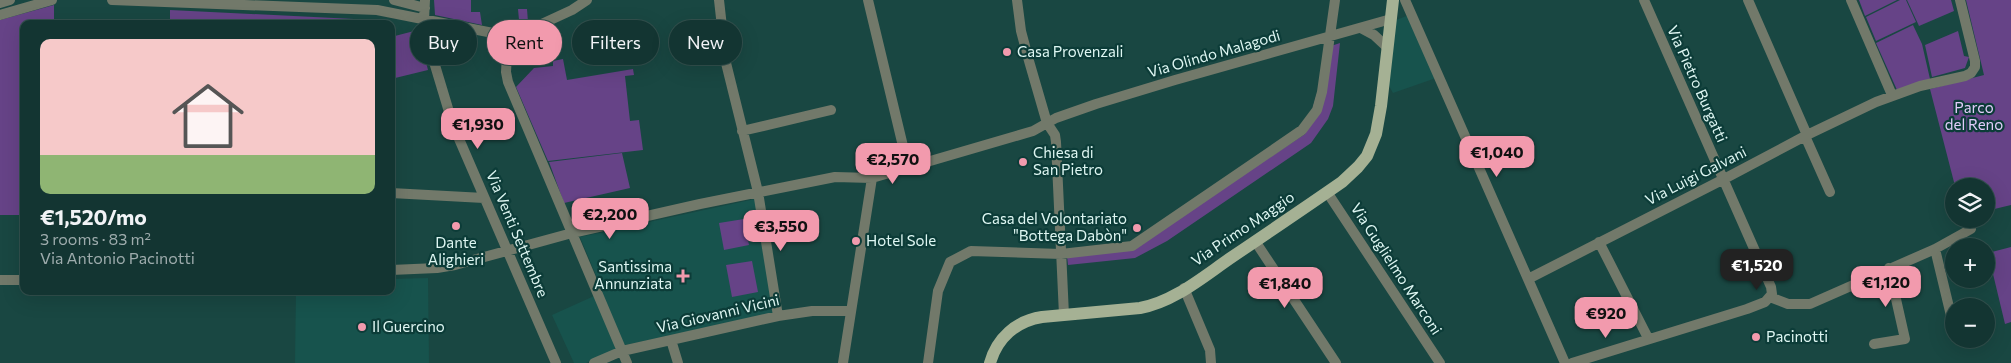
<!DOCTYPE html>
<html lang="en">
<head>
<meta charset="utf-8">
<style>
	body { margin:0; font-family:Commissioner,sans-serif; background:#20403e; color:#f1f3f6; height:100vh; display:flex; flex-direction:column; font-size:19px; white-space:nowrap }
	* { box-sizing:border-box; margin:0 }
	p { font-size:16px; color:#9dabac }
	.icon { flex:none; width:28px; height:28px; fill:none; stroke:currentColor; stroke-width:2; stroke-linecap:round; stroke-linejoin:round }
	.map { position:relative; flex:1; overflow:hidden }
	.sheet { position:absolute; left:20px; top:20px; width:375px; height:275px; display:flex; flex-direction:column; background:#133532; border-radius:10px; box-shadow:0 5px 20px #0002,0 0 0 1px #32504d }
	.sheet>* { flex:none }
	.banner { position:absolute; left:410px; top:20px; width:475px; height:45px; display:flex; gap:10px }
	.controls { position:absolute; left:1945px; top:178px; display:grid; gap:10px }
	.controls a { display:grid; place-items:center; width:50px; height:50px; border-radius:50%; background:#133532; box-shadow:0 5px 20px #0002,0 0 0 1px #32504d; font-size:25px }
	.price { position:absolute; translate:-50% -42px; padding:0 11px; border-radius:10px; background:#f29aad; color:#111; font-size:16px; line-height:32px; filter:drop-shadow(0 1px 2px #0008) }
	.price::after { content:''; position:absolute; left:50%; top:30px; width:15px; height:11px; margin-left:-8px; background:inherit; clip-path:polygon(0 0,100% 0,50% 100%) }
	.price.active { background:#222; color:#fff }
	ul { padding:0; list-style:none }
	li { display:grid; align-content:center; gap:10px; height:265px; padding:0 20px }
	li+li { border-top:1px solid #32504d }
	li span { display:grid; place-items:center; height:155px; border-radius:10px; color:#555 }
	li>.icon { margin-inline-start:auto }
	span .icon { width:90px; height:90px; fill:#fffc; stroke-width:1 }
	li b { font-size:21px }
	.tag { padding:0 18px; border-radius:22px; background:#133532; box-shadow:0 5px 20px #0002,0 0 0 1px #32504d; font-size:18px; line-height:45px }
	.tag.active { background:#f29aad; color:#111 }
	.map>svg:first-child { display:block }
	.built { fill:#17534d }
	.green { fill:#664387 }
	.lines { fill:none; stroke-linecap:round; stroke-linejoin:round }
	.minor { stroke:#72796a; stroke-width:10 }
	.major { stroke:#a5b194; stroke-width:12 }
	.poi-dot { fill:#f29aad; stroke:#0c3c38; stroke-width:2 }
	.labels { text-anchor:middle; stroke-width:4.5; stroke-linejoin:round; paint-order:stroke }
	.poi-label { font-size:15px; fill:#def6f2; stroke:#0c3c38; text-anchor:start }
	.street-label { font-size:15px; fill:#def6f2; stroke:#0c3c38 }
	.park-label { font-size:15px; fill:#e1ccf9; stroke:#0c3c38 }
</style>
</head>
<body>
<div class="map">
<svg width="2011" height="363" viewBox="0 0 2011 363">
	<rect width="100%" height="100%" fill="#194742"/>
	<path class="built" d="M1409 15 1436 78 1393 93 1388 84 1396 20Z
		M755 199 777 313 625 345 586 363H574L552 315 603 292 580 237Z
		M428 278 429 363H295L296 291H391V279Z"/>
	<path class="green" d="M434 0H471V12H480L482 25 435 15Z
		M1859 0H1897L1865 16Z
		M1900 0H1906L1916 22 1876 41 1866 17Z
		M1907 0H1951L1954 11 1919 26Z
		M1966 0H2011V205L1986 211V186H1955L1930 89 1984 75Z
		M54 5V24H24V215H0V20Z
		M518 9H527L528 22 523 23 522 20H519Z
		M170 10 354 19 353 24H170Z
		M1913 25 1922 44 1930 79 1897 90 1876 43Z
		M418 30 428 70 391 79V37Z
		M1958 31 1964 56 1969 57 1965 68 1932 77 1925 45Z
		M1340 43 1333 106 1328 119 1311 143 1167 241 1135 258 1068 265 1067 256 1131 249 1305 134 1331 46Z
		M563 59 567 80 633 69 634 75 625 76 630 121 639 120 643 150 548 161 516 87 534 68 553 66V61Z
		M622 153 630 188 564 203 549 162Z
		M744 219 749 245 724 250 719 223Z
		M2011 247V322L2005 324 1988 253Z
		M752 261 758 292 732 297 726 265Z"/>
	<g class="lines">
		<path class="minor" d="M112 0 377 10 508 36 533 28 572 10 587 0
			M394 0 425 8
			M425 0 424 20 428 42 453 125 556 363
			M719 0 726 63 758 192 778 316
			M868 0 908 167
			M1017 0 1021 31 1029 61 1047 123 1055 135 1056 142 1064 315
			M1405 0 1565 363
			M1748 0 1807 135
			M1851 0 1892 95
			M0 3 10 0
			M0 15 52 0
			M1361 28 1374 35 1388 48
			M508 36 506 72 508 82 627 363
			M742 131 831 110
			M1805 136 1830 192
			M1327 192 1440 363
			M391 193 484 198
			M1255 241 1336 363
			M1599 242 1648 338
			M1935 249 1954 328
			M391 270 437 268 455 265 572 233 700 204 835 177 872 178 1033 131 1056 118 1096 104 1175 80 1391 19
			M1528 279 1724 179 1807 135 1876 102 1920 86 1965 76 1971 73 1975 67V61L1960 0
			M0 280H24
			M1184 288 1210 350 1211 363
			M1770 297 1788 304H1810L1935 249 1971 229
			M671 340 678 363
			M1874 344 1905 339 1889 268
			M594 363 622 351 778 316 812 311H851
			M843 363 872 178
			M928 363 938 291 950 262 971 251 1061 254 1132 246 1302 130 1317 110 1322 92 1335 0
			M1572 363 1747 309 1765 302 1772 294 1771 287 1644 0"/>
		<path class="major" d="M990 363C997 338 1016 321 1042 317L1140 308C1174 302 1204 276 1232 257 1269 232 1306 207 1342 182L1358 167 1367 156 1376 134 1381 106 1393 0"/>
	</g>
	<g class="poi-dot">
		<circle cx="1007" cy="52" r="5"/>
		<circle cx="1023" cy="162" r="5"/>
		<circle cx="456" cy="226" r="5"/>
		<circle cx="1137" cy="228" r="5"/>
		<circle cx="856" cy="241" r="5"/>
		<path d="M680.5 268.5h5v5h5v5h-5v5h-5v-5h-5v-5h5z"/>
		<circle cx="362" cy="327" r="5"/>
		<circle cx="1756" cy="337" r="5"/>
	</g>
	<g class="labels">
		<g class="poi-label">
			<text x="1017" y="57">Casa Provenzali</text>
			<text x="1033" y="158">Chiesa di<tspan x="1033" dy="17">San Pietro</tspan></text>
			<text x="1127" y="224" text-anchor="end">Casa del Volontariato<tspan x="1127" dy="17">"Bottega Dabòn"</tspan></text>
			<text x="866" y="246">Hotel Sole</text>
			<text x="456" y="248" text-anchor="middle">Dante<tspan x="456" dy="17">Alighieri</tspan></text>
			<text x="672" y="272" text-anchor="end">Santissima<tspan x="672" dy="17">Annunziata</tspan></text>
			<text x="372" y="332">Il Guercino</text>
			<text x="1766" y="342">Pacinotti</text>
		</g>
		<g class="street-label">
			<text transform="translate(1214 54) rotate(-16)" y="5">Via Olindo Malagodi</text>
			<text transform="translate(1697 84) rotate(66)" y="5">Via Pietro Burgatti</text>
			<text transform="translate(1696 176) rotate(-27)" y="5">Via Luigi Galvani</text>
			<text transform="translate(1243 229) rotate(-34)" y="5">Via Primo Maggio</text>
			<text transform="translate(517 234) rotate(67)" y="5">Via Venti Settembre</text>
			<text transform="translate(1396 269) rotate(57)" y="5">Via Guglielmo Marconi</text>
			<text transform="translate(718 314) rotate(-13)" y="5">Via Giovanni Vicini</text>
		</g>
		<g class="park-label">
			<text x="1974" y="113">Parco<tspan x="1974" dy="17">del Reno</tspan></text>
		</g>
	</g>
</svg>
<div class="controls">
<a><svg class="icon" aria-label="layers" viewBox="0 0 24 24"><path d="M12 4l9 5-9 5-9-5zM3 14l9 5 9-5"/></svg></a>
<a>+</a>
<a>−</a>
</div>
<b class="price" style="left:478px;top:150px">€1,930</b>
<b class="price" style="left:1497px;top:178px">€1,040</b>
<b class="price" style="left:893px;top:185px">€2,570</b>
<b class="price" style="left:610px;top:240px">€2,200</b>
<b class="price" style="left:781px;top:252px">€3,550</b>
<b class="price active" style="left:1757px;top:291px">€1,520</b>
<b class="price" style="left:1886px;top:308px">€1,120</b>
<b class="price" style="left:1285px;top:309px">€1,840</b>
<b class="price" style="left:1606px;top:339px">€920</b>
<div class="banner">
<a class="tag">Buy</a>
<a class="tag active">Rent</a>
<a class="tag">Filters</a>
<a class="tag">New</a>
</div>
<section class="sheet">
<ul>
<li><span style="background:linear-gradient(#f6c9c9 75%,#8fb573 0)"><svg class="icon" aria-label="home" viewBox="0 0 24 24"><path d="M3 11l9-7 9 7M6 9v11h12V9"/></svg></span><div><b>€1,520/mo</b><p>3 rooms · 83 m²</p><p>Via Antonio Pacinotti</p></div></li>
</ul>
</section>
</div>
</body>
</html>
